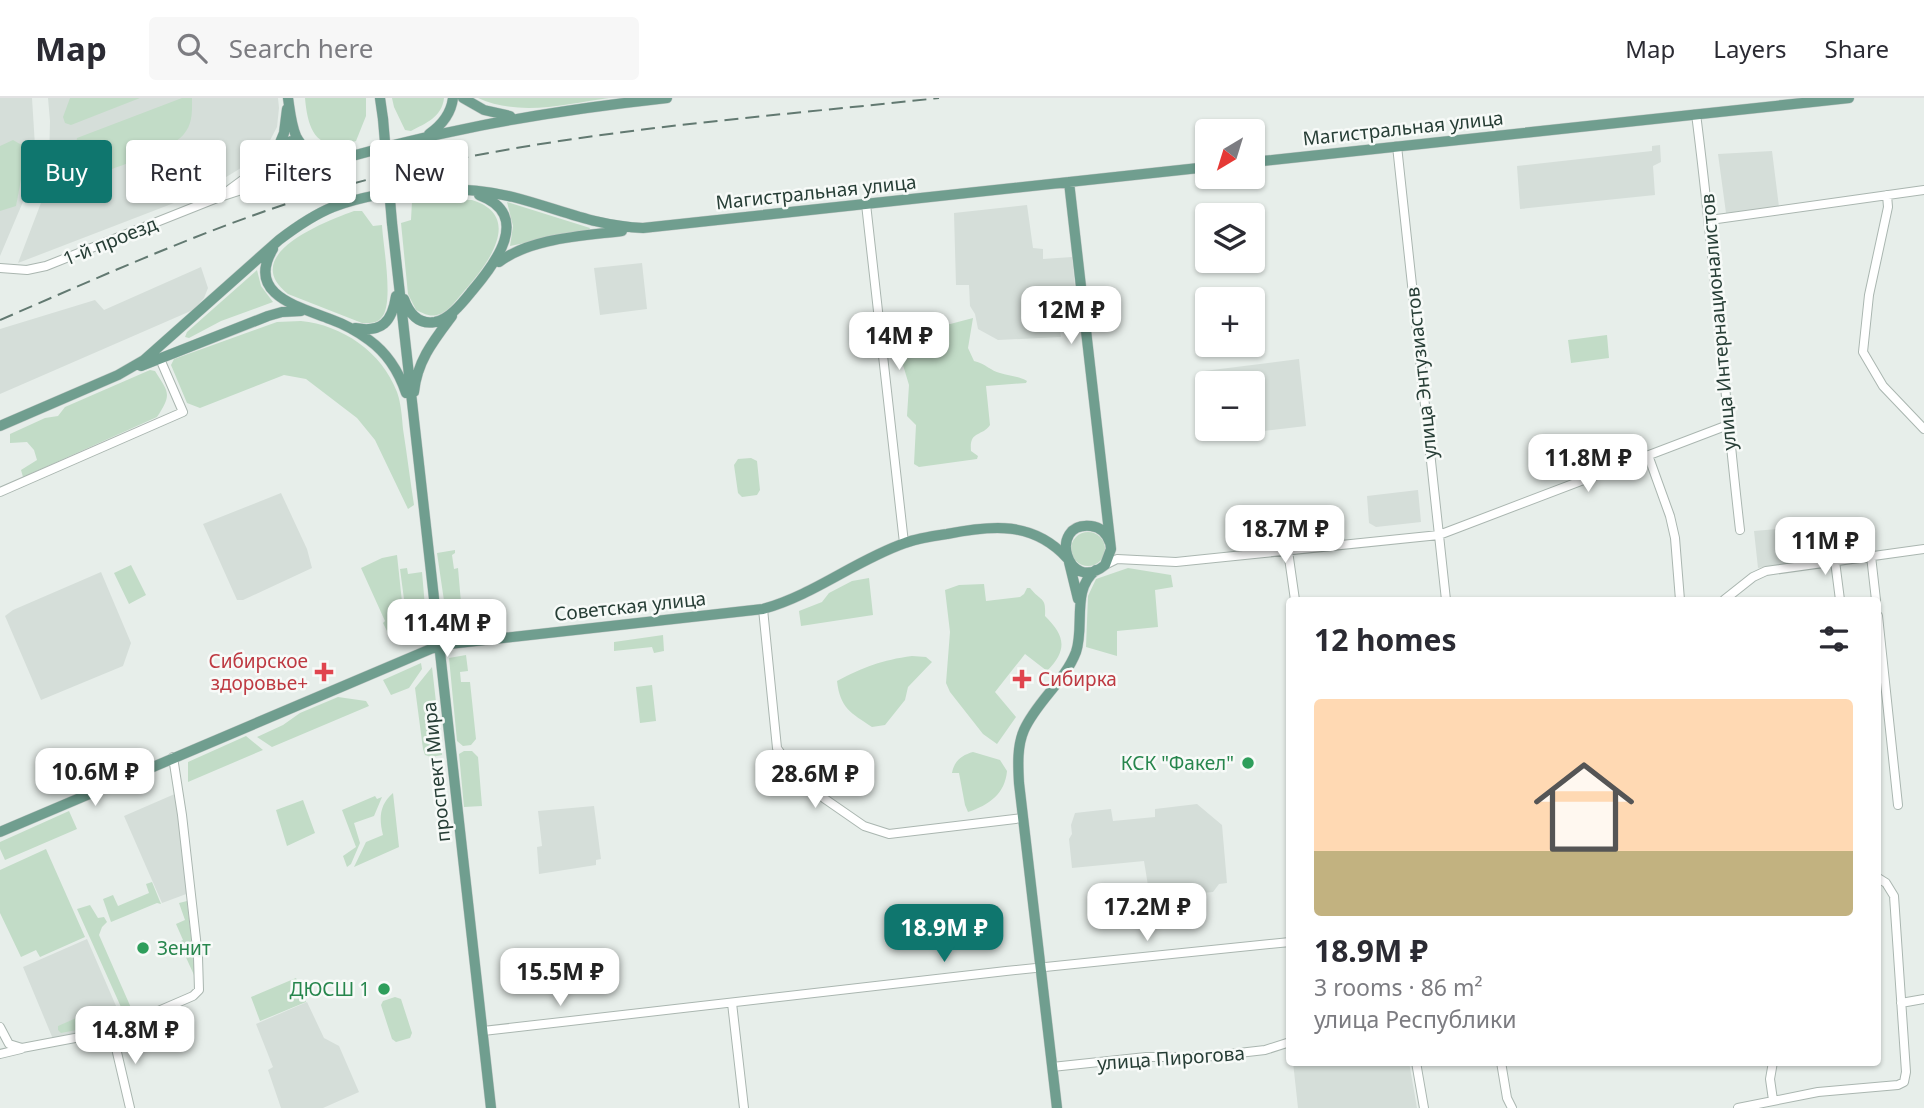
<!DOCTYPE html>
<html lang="en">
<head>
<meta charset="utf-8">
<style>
	body { margin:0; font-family:"Noto Sans",sans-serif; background:#f7f7f7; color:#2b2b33; height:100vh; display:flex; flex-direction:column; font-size:26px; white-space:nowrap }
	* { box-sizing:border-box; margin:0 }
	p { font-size:23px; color:#7c7c81 }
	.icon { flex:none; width:38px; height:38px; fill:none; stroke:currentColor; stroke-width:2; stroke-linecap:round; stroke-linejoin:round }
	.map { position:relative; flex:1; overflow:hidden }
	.panel { position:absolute; left:1286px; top:499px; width:595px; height:469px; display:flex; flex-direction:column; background:#fff; border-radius:7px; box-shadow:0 2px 5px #0004 }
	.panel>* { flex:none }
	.guide { position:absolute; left:21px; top:42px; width:665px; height:63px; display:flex; gap:14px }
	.needle { width:46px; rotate:218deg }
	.buttons { position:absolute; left:1195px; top:21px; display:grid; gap:14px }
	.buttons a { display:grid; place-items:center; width:70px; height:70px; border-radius:7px; background:#fff; box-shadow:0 2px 5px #0004; font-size:35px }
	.price { position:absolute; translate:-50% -60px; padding:0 16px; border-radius:14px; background:#fff; color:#222; font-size:23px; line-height:46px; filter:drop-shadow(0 2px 4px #0008) }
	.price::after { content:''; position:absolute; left:50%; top:42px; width:21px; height:16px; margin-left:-10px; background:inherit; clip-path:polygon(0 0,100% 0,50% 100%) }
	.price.selected { background:#0f766e; color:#fff }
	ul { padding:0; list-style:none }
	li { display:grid; align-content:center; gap:14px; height:371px; padding:0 28px }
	li span { display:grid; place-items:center; height:217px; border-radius:7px; color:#555 }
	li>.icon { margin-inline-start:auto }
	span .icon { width:126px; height:126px; fill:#fffc; stroke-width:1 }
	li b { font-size:30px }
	h2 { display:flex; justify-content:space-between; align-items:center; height:84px; padding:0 28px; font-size:30px }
	.chip { padding:0 24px; border-radius:7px; background:#fff; box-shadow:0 2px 5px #0004; font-size:24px; line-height:63px }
	.chip.selected { background:#0f766e; color:#fff }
	header { display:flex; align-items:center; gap:42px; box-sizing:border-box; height:98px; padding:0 35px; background:#fff; border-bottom:2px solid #e1e1e2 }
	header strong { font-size:33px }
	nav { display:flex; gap:38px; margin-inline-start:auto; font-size:24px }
	.search { width:490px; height:63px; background:#f7f7f7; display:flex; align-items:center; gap:18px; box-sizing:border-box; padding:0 24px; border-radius:7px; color:#7c7c81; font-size:26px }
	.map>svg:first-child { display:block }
	.built { fill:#d5ded9 }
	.green { fill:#c2dcc7 }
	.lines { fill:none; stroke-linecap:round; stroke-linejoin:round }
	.minor-casing { stroke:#aab6b0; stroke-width:10 }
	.major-casing { stroke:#c3c9c7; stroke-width:11 }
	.minor { stroke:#fff; stroke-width:8 }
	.major { stroke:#709e8f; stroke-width:10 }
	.rail { stroke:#627971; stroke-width:2; stroke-dasharray:14 7; stroke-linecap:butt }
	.major-bridge-casing { stroke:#c3c9c7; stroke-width:11; stroke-linecap:butt }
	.major-bridge { stroke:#709e8f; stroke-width:10 }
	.health-dot { fill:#e0444e; stroke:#f7faf8; stroke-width:2.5 }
	.leisure-dot { fill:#2e9e5b; stroke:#f7faf8; stroke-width:2.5 }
	.labels { text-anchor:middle; stroke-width:5; stroke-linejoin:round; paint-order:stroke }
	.street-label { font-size:19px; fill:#273e36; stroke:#f7faf8 }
	.health-label { font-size:19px; fill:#be3a42; stroke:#f7faf8; text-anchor:end }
	.leisure-label { font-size:19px; fill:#27864d; stroke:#f7faf8; text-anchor:end }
</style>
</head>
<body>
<header>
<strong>Map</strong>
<div class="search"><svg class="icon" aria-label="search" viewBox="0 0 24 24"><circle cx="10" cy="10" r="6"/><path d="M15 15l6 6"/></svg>Search here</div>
<nav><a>Map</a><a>Layers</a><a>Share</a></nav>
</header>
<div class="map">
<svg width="1924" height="1010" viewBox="0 0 1924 1010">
	<rect width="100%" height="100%" fill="#e7eeea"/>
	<path class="built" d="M0 0H32L35 48 33 71 25 99 0 158Z
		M48 0H278L279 10 277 29 265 52 254 62 200 95 18 165 44 97 49 67 50 23Z
		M1660 47 1661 64 1653 68 1655 97 1520 111 1517 68 1652 53V48Z
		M1772 53 1779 109 1726 115 1718 56Z
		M1027 107 1033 150 1043 151V161L1072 159 1079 229 1060 232 1061 239 998 242 978 231 975 216 970 208 969 187H956L954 115Z
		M642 165 647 211 600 217 594 170Z
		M201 169 208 190 204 200 193 212 0 296V231L95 202 104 212Z
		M1299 261 1306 328 1213 339 1212 331H1253V285H1208L1207 298 1204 273Z
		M1418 392 1421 424 1376 429 1369 425 1367 398Z
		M281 395 307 451 312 470 243 502H237L203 426Z
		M1821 427 1824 460 1758 470 1754 433Z
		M101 474 131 545 123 568 41 602 5 518 13 512Z
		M177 695 189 795 162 805 124 718Z
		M1197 706 1222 727 1227 785 1219 786 1213 794 1150 800 1144 763 1072 770 1069 741 1072 736 1071 727 1075 715 1111 711 1113 723 1155 719V711Z
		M594 708 601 761 596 762V767L539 776 537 749 542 748 538 713Z
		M87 841 123 924 53 941 23 869Z
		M307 904 324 940 339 948 359 994 323 1010H281L268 972 273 969 256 926Z
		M1293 964H1409L1417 1010H1298Z"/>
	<path class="green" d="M70 0H140L71 27 65 25 63 19Z
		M182 0H192C192 13 193 25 184 36 170 54 93 77 69 86L77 40Z
		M305 0H366V18L356 43C318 55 308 35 305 0Z
		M392 0H444C442 19 426 25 411 33L405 32 394 9Z
		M478 0H609C566 6 520 19 478 0Z
		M13 42 27 50 16 108 0 113V48Z
		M472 102C524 118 488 166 465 192 457 201 449 214 437 217 429 219 423 215 416 212L408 196 401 125 411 122 412 103Z
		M507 104 590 130 589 132 510 148 513 128Z
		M354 113H362L373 128 382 127C383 147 394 205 382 219 377 226 370 225 362 225L288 196C238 157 324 124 354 113Z
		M257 172 261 188 273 204 221 223 189 240 185 239 187 234Z
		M973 220 968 250 974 263C986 266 991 273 1000 275 1009 278 1019 278 1027 283L1026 285 986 288 990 327C982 339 969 332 971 353L978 358 977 361 919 369 914 366 916 327 907 318 909 287 903 267 901 239Z
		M301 223C342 227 382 254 397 294 401 305 402 319 403 331 407 356 410 382 414 407L408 411 375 342 357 320 306 281 284 277 200 310 187 305 171 267 174 261 277 224Z
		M1607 237 1609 260 1571 265 1568 242Z
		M150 272 155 273C169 295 172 296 157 319L23 379 21 372 37 362 34 352 27 344 10 345V336L45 320 58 318 65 309Z
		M751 360 757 363 760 392 757 397 742 399 738 395 734 367 738 361Z
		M1071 451a17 17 0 1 1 34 0a17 17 0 1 1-34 0Z
		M455 452V455L452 457 454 471 458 470 463 528 448 530 437 455Z
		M397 457 405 532 390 539 383 525 385 523 361 470 382 460Z
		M131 467 146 497 129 506 114 475Z
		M407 470 408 476 422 474 427 532 409 539 400 471Z
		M1128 470 1171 477 1173 489 1155 492 1158 529 1117 533V558L1086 549 1088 498 1096 481Z
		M869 480 873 517 801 528 799 513 822 504 829 495 852 483Z
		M984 486 986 503 1020 499 1024 496 1027 490H1030C1042 505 1046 498 1045 518 1064 537 1069 551 1047 573L1025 556 995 594 1016 619 997 646 983 636 950 594 946 585 950 534 945 492 959 487Z
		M663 537 664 553 654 555 652 549 614 553V544Z
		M466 557 468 573 460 574 461 584H470L476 641 471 647 463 648 457 643 449 560Z
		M912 558 926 559 932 564 908 589 905 602 885 627 872 629C851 615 840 610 837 583 864 569 882 562 912 558Z
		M421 565 422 571 409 590 391 597 383 582Z
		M432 569 442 657 431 659 425 657 423 651 415 590Z
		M652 587 656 623 640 625 636 589Z
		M338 599 366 603 369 608 272 649 257 639 283 627 300 615Z
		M246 638 263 652 188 684V664Z
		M464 653H472L478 659 482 708 464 709 459 656Z
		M973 654 1000 662 1007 673C1005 696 989 707 968 714L965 707 959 675H952C954 663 962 657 973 654Z
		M393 695 399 749 354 769 366 744 383 737C379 721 379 707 393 695Z
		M375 698 377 701 382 699 374 718 354 725 360 745 351 766 347 769 343 758 356 749 342 712Z
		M303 702 315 735 287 748 276 712Z
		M69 713 77 731 5 762 0 751V744Z
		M46 751 85 839 40 859 36 852 21 859 0 815V772Z
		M152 784 161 806 157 805 111 824 103 801 113 797 118 808 149 795 146 786Z
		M187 803 195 874 194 877 179 844 183 842 176 826 185 822 179 805Z
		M90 807 98 820 104 819 107 824 102 829 99 837 132 912 125 918 77 811Z
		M296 880 306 904 260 923 251 899Z
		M395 899 401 901 412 935 410 940 396 944 392 941 381 907 383 903Z
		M97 911 102 914 107 926 61 935 58 932V928Z"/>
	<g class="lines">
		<g class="minor-casing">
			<path id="minor" d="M1696 16C1714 154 1724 294 1740 432
				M1397 48 1446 502
				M229 92 256 72 277 51
				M1887 97 1888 109 1869 197 1863 254 1883 288 1924 331
				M866 106 904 445
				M1710 122 1924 92
				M0 170 27 172 46 168 217 100 293 75
				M1648 357 1670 418 1675 440 1680 502
				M0 394 183 314 160 261
				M1288 453 1295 502
				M1871 458 1876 502
				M1835 463 1840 502
				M1105 467 1117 461 1176 464 1439 437 1728 327
				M1724 502 1753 479 1766 473 1924 451
				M763 511 777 650 790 669 825 701 864 728 889 736 1023 720
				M1878 518 1898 707
				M732 905 744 1010
				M1901 905 1924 901
				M0 929 9 946 22 950 112 933 193 898 199 892 198 859 182 717 173 659
				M112 933 130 1010
				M483 933 1006 873 1290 844
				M0 956 21 951
				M1416 964 1424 1010
				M1501 964 1507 1000 1512 1010
				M1773 964 1770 981 1773 1002
				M1052 969 1146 959H1204L1265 952 1290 944
				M1738 1010 1818 994 1898 987 1904 984 1906 974 1894 798 1886 785 1878 780"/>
		</g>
		<g class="major-casing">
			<path id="major" d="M288 0C290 13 291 26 296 38 300 47 309 52 307 63 302 82 280 76 275 61L278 49 291 43 302 47
				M380 0 383 21
				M463 0 484 12 510 18
				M429 36C442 27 451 16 453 0
				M279 47 284 35 287 11
				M303 49 323 56 343 57
				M1253 64 1849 0
				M298 74C421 35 539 14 667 0
				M1069 84 1111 451 1105 467C1067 498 1047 423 1091 428 1101 429 1107 436 1110 445
				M392 125 491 1010
				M273 151C245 197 300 209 330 221 344 226 357 233 369 242 387 255 399 274 406 295
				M499 164C531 140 582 138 622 133
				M404 201C409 215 418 227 435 224 450 221 463 204 472 193 495 166 533 117 479 97
				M355 230C382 235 392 224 396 198
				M141 268 268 218 282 214 301 213
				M414 294C417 263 434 242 452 218
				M0 328 118 277 144 262 279 142C296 129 313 117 333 109 388 89 457 86 513 99 560 111 594 128 643 130L1208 69
				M1069 464 1078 501
				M0 734 440 547 763 511C814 497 856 462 905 445 918 440 933 438 947 436 992 427 1033 423 1067 460
				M1057 1010 1019 685C1018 667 1017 648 1024 632 1037 603 1065 583 1076 554 1085 528 1071 491 1096 472"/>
		</g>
		<use href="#minor" class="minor"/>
		<use href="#major" class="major"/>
		<path class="rail" d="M0 222C121 170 242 114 370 81 556 33 748 21 939 0"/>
		<g class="major-bridge-casing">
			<path id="major-bridge" d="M383 21 392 125"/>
		</g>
		<use href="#major-bridge" class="major-bridge"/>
	</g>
	<g class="health-dot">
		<path d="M320.5 563.5h7v7h7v7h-7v7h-7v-7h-7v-7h7z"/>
		<path d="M1018.5 570.5h7v7h7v7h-7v7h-7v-7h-7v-7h7z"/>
	</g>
	<g class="leisure-dot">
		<circle cx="1248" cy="665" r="7"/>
		<circle cx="143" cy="850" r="7"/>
		<circle cx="384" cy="891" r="7"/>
	</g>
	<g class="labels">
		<g class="street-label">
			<text transform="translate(1403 30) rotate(-6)" y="7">Магистральная улица</text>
			<text transform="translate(816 94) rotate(-6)" y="7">Магистральная улица</text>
			<text transform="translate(110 143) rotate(-22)" y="7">1-й проезд</text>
			<text transform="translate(1718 224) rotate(-95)" y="7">улица Интернационалистов</text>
			<text transform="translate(1421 275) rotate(-96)" y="7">улица Энтузиастов</text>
			<text transform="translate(630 508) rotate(-6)" y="7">Советская улица</text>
			<text transform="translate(436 674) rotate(-96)" y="7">проспект Мира</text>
			<text transform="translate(1171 960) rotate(-4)" y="7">улица Пирогова</text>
		</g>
		<g class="health-label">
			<text x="308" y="570">Сибирское<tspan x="308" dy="22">здоровье+</tspan></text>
			<text x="1038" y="588" text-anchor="start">Сибирка</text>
		</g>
		<g class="leisure-label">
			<text x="1234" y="672">КСК "Факел"</text>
			<text x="157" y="857" text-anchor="start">Зенит</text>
			<text x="370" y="898">ДЮСШ 1</text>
		</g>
	</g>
</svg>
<div class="buttons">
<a><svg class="needle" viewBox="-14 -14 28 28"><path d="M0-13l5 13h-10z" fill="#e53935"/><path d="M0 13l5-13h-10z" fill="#7c7c81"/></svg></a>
<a><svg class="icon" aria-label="layers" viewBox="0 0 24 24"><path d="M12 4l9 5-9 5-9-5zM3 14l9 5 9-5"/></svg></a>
<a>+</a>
<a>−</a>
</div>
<b class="price" style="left:1071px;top:248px">12M ₽</b>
<b class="price" style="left:899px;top:274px">14M ₽</b>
<b class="price" style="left:1588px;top:396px">11.8M ₽</b>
<b class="price" style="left:1285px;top:467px">18.7M ₽</b>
<b class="price" style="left:1825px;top:479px">11M ₽</b>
<b class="price" style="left:447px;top:561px">11.4M ₽</b>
<b class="price" style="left:95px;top:710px">10.6M ₽</b>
<b class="price" style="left:815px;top:712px">28.6M ₽</b>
<b class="price" style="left:1147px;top:845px">17.2M ₽</b>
<b class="price selected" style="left:944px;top:866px">18.9M ₽</b>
<b class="price" style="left:560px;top:910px">15.5M ₽</b>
<b class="price" style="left:135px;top:968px">14.8M ₽</b>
<div class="guide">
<a class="chip selected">Buy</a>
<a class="chip">Rent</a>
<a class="chip">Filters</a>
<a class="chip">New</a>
</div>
<section class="panel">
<h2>12 homes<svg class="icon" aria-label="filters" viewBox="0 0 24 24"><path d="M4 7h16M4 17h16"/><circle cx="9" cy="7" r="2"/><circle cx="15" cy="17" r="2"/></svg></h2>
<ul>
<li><span style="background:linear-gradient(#ffd9b3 70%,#c2b280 0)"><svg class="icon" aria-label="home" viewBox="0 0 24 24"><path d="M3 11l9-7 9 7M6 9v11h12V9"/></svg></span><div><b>18.9M ₽</b><p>3 rooms · 86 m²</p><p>улица Республики</p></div></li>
</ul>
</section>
</div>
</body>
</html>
